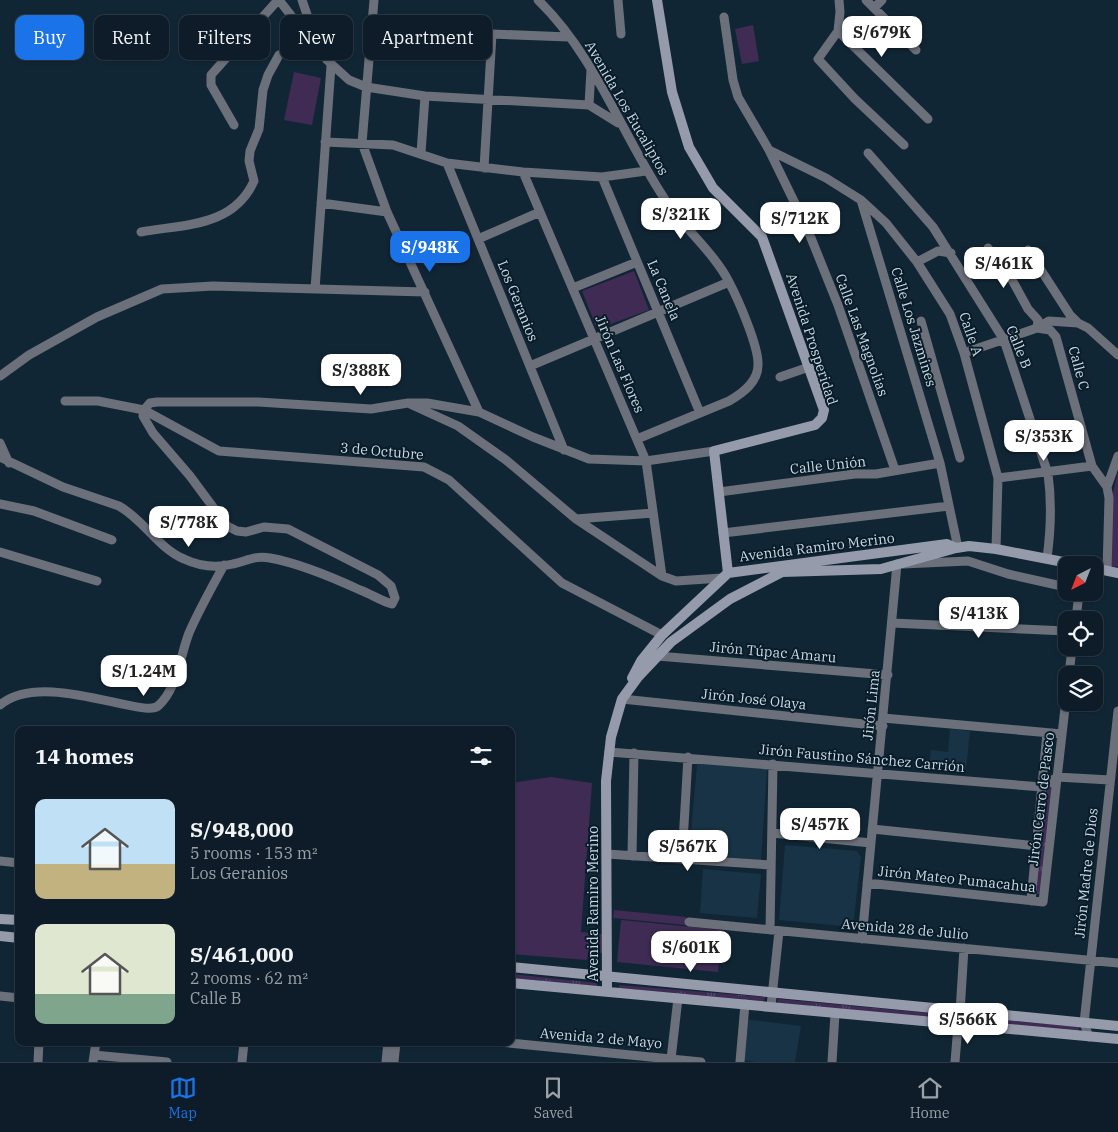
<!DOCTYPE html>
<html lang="en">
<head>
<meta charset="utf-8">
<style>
	body { margin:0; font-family:"IBM Plex Serif",serif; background:#162530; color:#f1f3f6; height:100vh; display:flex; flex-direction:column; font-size:19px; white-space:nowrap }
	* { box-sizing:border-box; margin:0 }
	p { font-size:16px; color:#9aa1a8 }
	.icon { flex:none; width:28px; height:28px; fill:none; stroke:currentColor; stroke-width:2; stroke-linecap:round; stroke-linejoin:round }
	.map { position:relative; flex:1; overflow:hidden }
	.side { position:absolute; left:15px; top:726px; width:500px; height:320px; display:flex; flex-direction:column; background:#0d1c28; border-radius:10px; box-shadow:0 1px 4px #0004,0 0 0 1px #2d3a45 }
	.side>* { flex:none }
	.banner { position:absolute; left:15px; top:15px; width:500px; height:45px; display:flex; gap:10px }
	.needle { width:32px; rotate:222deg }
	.tools { position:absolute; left:1058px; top:556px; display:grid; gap:10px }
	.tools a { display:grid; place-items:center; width:45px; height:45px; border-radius:10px; background:#0d1c28; box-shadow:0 1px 4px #0004,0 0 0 1px #2d3a45; font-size:25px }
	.price { position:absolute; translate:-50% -42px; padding:0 11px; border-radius:10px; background:#fff; color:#222; font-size:16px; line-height:32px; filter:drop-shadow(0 1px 2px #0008) }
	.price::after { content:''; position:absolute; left:50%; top:30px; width:15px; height:11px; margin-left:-8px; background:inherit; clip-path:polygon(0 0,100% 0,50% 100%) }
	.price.selected { background:#1a73e8; color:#fff }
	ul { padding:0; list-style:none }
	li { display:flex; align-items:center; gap:15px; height:125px; padding:0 20px }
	li span { display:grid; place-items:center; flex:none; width:140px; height:100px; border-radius:10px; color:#555 }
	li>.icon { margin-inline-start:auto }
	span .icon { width:60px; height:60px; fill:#fffc; stroke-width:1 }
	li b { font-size:21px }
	h2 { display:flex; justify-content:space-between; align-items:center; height:60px; padding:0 20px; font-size:21px }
	.tag { padding:0 18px; border-radius:10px; background:#0d1c28; box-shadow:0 1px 4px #0004,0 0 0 1px #2d3a45; font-size:18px; line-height:45px }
	.tag.selected { background:#1a73e8; color:#fff }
	.dock { display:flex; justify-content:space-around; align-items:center; height:70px; border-top:1px solid #2d3a45; background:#0d1c28; font-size:14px; color:#9aa1a8 }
	.dock a { display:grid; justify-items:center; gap:2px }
	.dock .selected { color:#1a73e8 }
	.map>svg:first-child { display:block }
	.built { fill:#173345 }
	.grass { fill:url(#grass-tufts) }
	.green { fill:#3f2b54 }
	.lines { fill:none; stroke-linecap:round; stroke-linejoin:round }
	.street { stroke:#6c707a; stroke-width:9 }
	.secondary { stroke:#969bac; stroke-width:10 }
	.labels { text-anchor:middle; stroke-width:4; stroke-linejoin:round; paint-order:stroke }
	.street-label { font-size:14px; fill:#cbd8e1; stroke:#081c2a }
</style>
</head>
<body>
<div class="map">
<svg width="1118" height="1062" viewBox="0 0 1118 1062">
	<defs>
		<pattern id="grass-tufts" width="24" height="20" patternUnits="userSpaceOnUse" patternTransform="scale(1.25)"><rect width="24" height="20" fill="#3f2b54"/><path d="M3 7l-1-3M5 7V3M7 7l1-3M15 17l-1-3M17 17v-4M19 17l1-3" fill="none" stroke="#59496c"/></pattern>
	</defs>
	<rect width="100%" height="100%" fill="#112635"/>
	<path class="built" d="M950 729 970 731 966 770 929 766 931 750 948 752Z
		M700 762 767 769 761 860 689 854 697 765Z
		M785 845 857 851 861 857 853 927 779 920Z
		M703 869 761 874 757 918 700 913Z
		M745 1019 801 1026 795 1062H756L742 1060Z"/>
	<path class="grass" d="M1052 785 1053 787 1041 894 1035 893 1047 787Z
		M511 974 597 983V986L511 978Z
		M619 985 765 997 764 1001 619 988Z
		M778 999 1079 1027V1032L777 1003Z"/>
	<path class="green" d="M753 25 759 61 742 64 735 29Z
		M294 72 321 78 312 125 284 120Z
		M634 271 649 310 597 329 582 291Z
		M1118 472V567L1111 566 1112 497Z
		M551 777 592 783 581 932 603 934 602 953H588L587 960 511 954V783Z
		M614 910 686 917 685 925 613 918Z
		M621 920 722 930 718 972 617 962Z"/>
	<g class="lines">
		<path class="street" d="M279 0 310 40
			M302 0 315 38 327 60 349 80 366 87 425 96 589 105 618 123
			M374 0 362 143 387 212 479 412
			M538 0C595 55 621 133 664 198 683 228 713 251 729 282 738 299 759 347 758 365 758 382 743 393 729 401L637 439
			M618 0 621 34
			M839 0 840 12 838 31 928 119
			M866 0 916 50
			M874 8 882 0
			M724 17 733 80 738 97 769 150 807 228 838 305 895 470
			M838 31 818 59 855 99 904 145
			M589 105 591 70
			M234 125 211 85V75L278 0
			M325 142 393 145 447 163 523 172 602 177 646 171
			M769 150 826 178 861 200 886 223 917 262 950 314 964 353 998 478 996 549
			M421 153 425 96
			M868 153 933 227 1004 340 1048 474C1052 503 1051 529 1047 558
			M447 163 564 450
			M484 168 492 34 569 37
			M523 172 646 461 662 576
			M602 177 700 413
			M861 200 940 463 958 548
			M321 203 387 212
			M141 232C185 224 233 227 254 181L249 161 250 151 259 129 263 90 268 75 279 55 315 38
			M478 239 540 212
			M988 248 1011 278 1028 309 1038 320 1037 328 1050 330 1056 337 1092 466 1107 487 1109 498 1107 571
			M1028 250 1070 315 1078 323
			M917 262 938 251 951 253
			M573 288 637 262
			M315 289 331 66
			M921 321 960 458
			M964 353 1037 328 1049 321 1078 323 1088 328 1118 355
			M530 366 729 282
			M0 376 29 355 97 317 162 289 213 286 425 292
			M780 377 809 367
			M65 401H98L144 410 150 403 157 402H258L371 409 408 403H427L479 412 533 437 589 459 646 461 714 451
			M410 404 458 426 506 460 576 519 662 576 676 581 722 578
			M0 443 9 463
			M0 457 63 487 119 506C144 520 158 548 184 559 199 566 217 568 233 564 247 561 255 555 270 558 298 563 334 578 360 590 371 594 381 601 392 604L395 598 391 586 378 575 288 529 264 527 246 532 237 531 227 526 190 476 153 433 143 416 144 410 219 451 424 467 449 480 562 583 662 635
			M998 478 1092 466
			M1107 487 1118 456
			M719 492 855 474H876L940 463
			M0 504 34 511 112 540
			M576 519 653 513
			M723 533 949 506
			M0 552 97 581
			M903 564 968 561 1008 574 1066 587
			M1076 620 1079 592
			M892 623 1066 631
			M657 656 888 675
			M1069 675 1072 648
			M622 699 883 726
			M0 705C42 669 143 719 158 706 177 690 180 656 189 633 199 610 212 587 224 565
			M883 718 1062 734
			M609 752 1042 787 1057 777 1110 780
			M872 829 1037 846
			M772 833 871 843
			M607 854 771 865
			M632 856 634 753
			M682 859 688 757
			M0 861 19 863
			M867 883 1043 902 1066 699
			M1031 901 1047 733
			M689 922 1118 963
			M770 930 773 764
			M862 939 897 564
			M0 996 19 998
			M771 1006 779 931
			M960 1012 964 948
			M1089 1037 1084 1023 1118 711
			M499 1042 701 1062
			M94 1055 167 1062
			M671 1059 678 998
			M38 1062 39 1042
			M93 1062 96 1042
			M242 1062 244 1042
			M386 1062 388 1042
			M394 1062 396 1042
			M740 1062 745 1004
			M832 1062 835 1014
			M955 1062 958 1025"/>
		<path class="secondary" d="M657 0 672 92 689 147 713 188 762 237 824 410 822 418 815 425 714 451 728 573
			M1094 568 1118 573
			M632 678 641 661 662 635 728 573 947 544 956 548
			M0 919 19 920
			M0 936 19 938
			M511 967 1118 1026
			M511 983 1118 1039
			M607 991 606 781 611 737 622 699 638 677 671 642 730 599 782 572 881 569 956 548 969 546 996 549 1079 565"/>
	</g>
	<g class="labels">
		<g class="street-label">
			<text transform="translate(627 108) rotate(60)" y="5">Avenida Los Eucaliptos</text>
			<text transform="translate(664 290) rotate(67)" y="5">La Canela</text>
			<text transform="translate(518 301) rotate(68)" y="5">Los Geranios</text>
			<text transform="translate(914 327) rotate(73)" y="5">Calle Los Jazmines</text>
			<text transform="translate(971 334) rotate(71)" y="5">Calle A</text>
			<text transform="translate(862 335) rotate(70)" y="5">Calle Las Magnolias</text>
			<text transform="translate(812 339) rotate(72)" y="5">Avenida Prosperidad</text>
			<text transform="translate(1019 347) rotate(68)" y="5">Calle B</text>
			<text transform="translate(620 364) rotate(67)" y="5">Jirón Las Flores</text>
			<text transform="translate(1079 368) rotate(75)" y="5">Calle C</text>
			<text transform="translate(382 451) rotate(5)" y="5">3 de Octubre</text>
			<text transform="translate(828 465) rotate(-6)" y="5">Calle Unión</text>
			<text transform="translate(817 547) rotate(-7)" y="5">Avenida Ramiro Merino</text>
			<text transform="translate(773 652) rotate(5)" y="5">Jirón Túpac Amaru</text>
			<text transform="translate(754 699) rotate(6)" y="5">Jirón José Olaya</text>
			<text transform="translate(871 705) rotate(-84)" y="5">Jirón Lima</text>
			<text transform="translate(862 758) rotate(5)" y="5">Jirón Faustino Sánchez Carrión</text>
			<text transform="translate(1041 799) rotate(-83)" y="5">Jirón Cerro de Pasco</text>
			<text transform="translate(1086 873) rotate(-84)" y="5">Jirón Madre de Dios</text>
			<text transform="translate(957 879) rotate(6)" y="5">Jirón Mateo Pumacahua</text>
			<text transform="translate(593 904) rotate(-90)" y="5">Avenida Ramiro Merino</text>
			<text transform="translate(905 929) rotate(5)" y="5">Avenida 28 de Julio</text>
			<text transform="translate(601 1038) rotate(5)" y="5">Avenida 2 de Mayo</text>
		</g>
	</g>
</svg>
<div class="tools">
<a><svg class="needle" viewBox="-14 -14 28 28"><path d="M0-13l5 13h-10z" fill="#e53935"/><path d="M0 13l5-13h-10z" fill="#9aa1a8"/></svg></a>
<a><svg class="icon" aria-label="locate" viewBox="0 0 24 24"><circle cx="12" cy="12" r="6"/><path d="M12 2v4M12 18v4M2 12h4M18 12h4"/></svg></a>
<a><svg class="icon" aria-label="layers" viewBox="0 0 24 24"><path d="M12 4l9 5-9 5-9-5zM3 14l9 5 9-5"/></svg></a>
</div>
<b class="price" style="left:882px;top:58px">S/679K</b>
<b class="price" style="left:681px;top:240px">S/321K</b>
<b class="price" style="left:800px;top:244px">S/712K</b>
<b class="price selected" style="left:430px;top:273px">S/948K</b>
<b class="price" style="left:1004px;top:289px">S/461K</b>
<b class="price" style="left:361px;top:396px">S/388K</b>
<b class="price" style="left:1044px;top:462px">S/353K</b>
<b class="price" style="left:189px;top:548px">S/778K</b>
<b class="price" style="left:979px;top:639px">S/413K</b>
<b class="price" style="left:144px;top:697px">S/1.24M</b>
<b class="price" style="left:820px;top:850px">S/457K</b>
<b class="price" style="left:688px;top:872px">S/567K</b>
<b class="price" style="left:691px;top:973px">S/601K</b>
<b class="price" style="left:968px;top:1045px">S/566K</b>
<div class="banner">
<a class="tag selected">Buy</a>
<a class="tag">Rent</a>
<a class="tag">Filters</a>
<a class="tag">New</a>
<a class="tag">Apartment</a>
</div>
<section class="side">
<h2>14 homes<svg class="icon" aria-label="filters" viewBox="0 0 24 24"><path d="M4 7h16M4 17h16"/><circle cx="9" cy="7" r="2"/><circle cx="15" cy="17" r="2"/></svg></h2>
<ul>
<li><span style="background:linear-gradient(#bfe0f5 65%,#c2b280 0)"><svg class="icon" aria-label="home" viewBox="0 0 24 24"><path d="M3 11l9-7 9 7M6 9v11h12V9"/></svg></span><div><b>S/948,000</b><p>5 rooms · 153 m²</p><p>Los Geranios</p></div></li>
<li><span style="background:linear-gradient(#dfe7d0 70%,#7fa58c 0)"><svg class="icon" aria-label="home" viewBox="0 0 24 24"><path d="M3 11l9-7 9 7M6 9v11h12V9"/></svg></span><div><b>S/461,000</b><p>2 rooms · 62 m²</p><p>Calle B</p></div></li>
</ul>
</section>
</div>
<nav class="dock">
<a class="selected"><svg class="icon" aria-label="map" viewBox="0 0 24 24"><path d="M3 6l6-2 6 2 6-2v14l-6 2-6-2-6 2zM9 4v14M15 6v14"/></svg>Map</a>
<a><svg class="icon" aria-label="saved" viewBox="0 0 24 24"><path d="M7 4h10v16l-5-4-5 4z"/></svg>Saved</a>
<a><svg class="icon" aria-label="home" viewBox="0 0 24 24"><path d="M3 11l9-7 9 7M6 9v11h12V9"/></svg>Home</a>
</nav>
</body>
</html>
